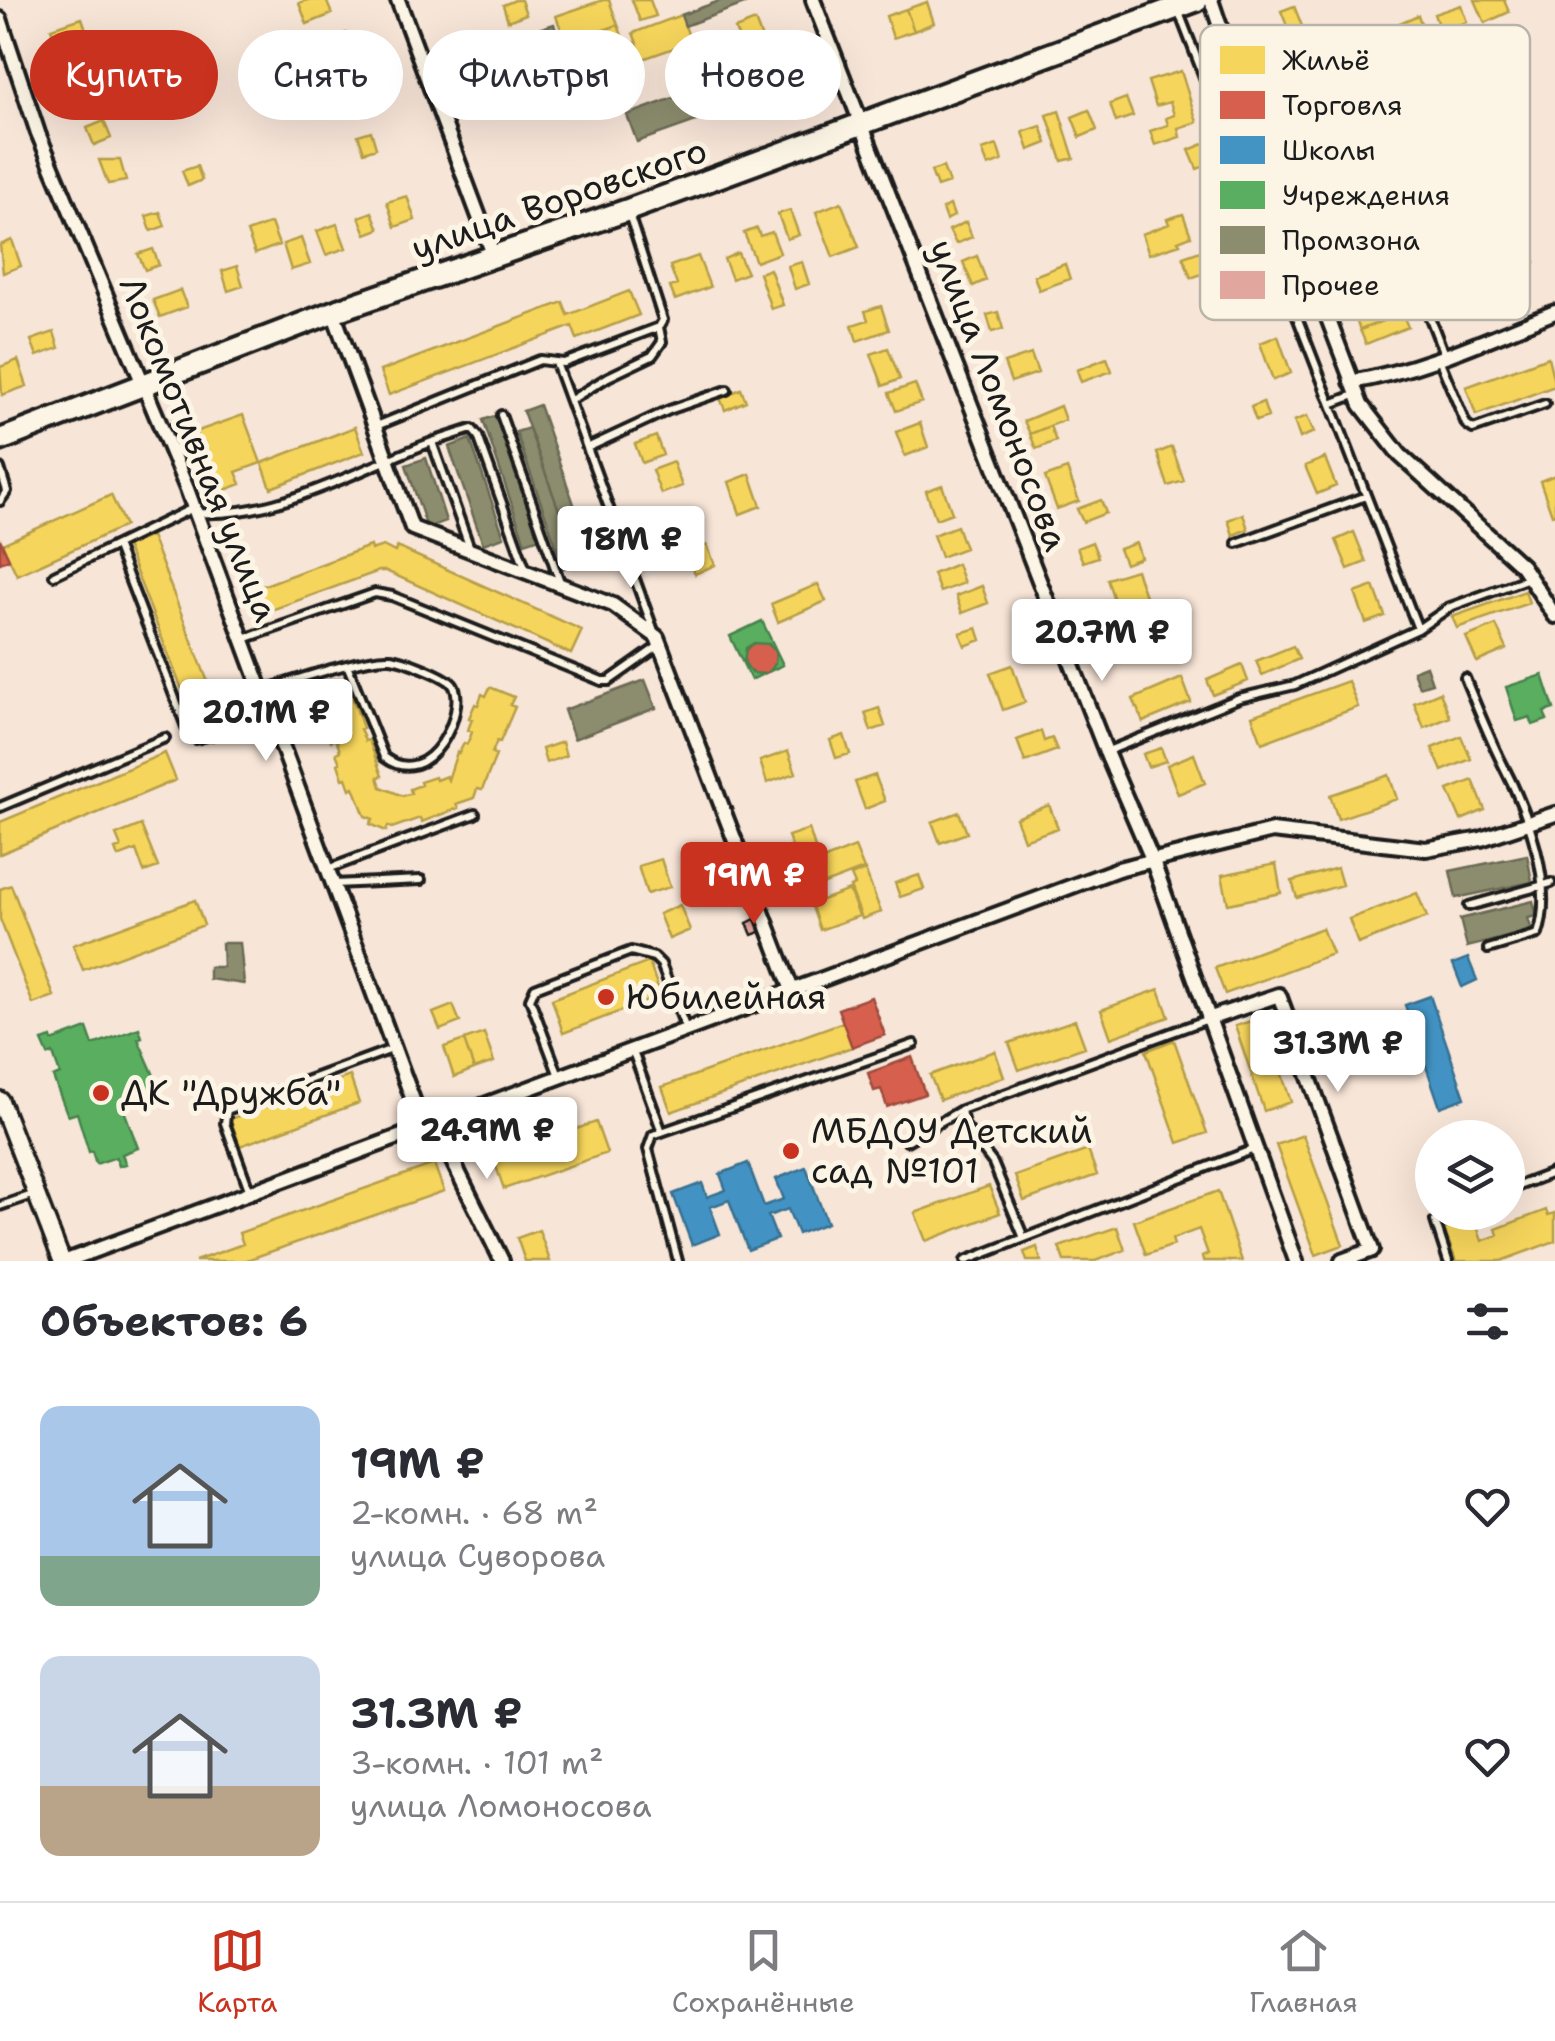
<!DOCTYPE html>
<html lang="ru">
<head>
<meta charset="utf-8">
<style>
	body { margin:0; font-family:"Shantell Sans",sans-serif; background:#f7f7f7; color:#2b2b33; height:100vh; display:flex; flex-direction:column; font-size:38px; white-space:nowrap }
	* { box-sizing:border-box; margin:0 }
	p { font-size:32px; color:#7c7c81 }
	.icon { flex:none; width:55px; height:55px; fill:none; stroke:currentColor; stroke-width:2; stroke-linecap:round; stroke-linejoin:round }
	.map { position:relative; height:1261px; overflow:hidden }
	.details { display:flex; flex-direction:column; background:#fff; flex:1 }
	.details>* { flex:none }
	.top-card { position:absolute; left:30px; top:30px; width:1000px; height:90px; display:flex; gap:20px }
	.tools { position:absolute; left:1415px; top:1120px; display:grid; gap:20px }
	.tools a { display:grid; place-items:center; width:110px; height:110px; border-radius:50%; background:#fff; box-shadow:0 10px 40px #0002; font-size:50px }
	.price { position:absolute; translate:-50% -85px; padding:0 22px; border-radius:10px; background:#fff; color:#222; font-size:32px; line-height:65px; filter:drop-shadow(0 2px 5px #0008) }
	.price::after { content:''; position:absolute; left:50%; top:60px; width:30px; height:22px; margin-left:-15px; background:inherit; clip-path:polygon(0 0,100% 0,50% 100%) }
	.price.on { background:#c8321e; color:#fff }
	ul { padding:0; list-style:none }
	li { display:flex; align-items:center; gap:30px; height:250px; padding:0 40px }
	li span { display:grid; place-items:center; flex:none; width:280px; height:200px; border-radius:20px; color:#555 }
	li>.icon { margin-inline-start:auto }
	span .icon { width:120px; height:120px; fill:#fffc; stroke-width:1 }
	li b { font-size:42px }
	h2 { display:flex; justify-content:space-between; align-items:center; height:120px; padding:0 40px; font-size:42px }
	.tag { padding:0 35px; border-radius:45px; background:#fff; box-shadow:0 10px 40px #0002; font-size:35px; line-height:90px }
	.tag.on { background:#c8321e; color:#fff }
	.tab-bar { display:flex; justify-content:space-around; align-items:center; height:140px; border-top:2px solid #e1e1e2; background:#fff; font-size:28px; color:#7c7c81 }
	.tab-bar a { display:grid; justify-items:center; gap:5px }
	.tab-bar .on { color:#c8321e }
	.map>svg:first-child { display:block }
	.homes { fill:#f6d55c; stroke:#b59e49; stroke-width:2.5 }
	.shops { fill:#d6604d; stroke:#9e4c3e; stroke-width:2.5 }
	.schools { fill:#4393c3; stroke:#376f91; stroke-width:2.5 }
	.public { fill:#5aae61; stroke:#47824c; stroke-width:2.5 }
	.industry { fill:#8c8c6e; stroke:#6a6a55; stroke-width:2.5 }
	.building { fill:#e1a79f; stroke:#1c1c1c; stroke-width:2.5 }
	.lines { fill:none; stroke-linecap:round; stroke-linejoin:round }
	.service-casing { stroke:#1c1c1c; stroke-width:14 }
	.minor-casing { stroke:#1c1c1c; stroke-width:20 }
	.tertiary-casing { stroke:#1c1c1c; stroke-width:22 }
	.primary-casing { stroke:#1c1c1c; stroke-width:28 }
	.service { stroke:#fcf5e5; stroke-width:6 }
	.minor { stroke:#fcf5e5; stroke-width:12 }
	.tertiary { stroke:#fcf5e5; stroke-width:15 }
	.primary { stroke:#fcf5e5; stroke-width:20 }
	.poi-dot { fill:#c8321e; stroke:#fcf5e5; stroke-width:4 }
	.labels { text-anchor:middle; stroke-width:10; stroke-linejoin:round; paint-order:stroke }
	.street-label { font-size:35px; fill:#1c1c1c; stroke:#fcf5e5 }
	.poi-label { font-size:35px; fill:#1c1c1c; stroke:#fcf5e5; text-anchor:start }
	.key { fill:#fcf5e5; stroke:#b9b4a9; stroke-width:2.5 }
	.key-label { font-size:28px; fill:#1c1c1c }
</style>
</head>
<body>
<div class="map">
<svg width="1555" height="1261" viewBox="0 0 1555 1261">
	<rect width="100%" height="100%" fill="#f7e5d7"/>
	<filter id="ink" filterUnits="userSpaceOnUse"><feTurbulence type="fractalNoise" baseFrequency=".01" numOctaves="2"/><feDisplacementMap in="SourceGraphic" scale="20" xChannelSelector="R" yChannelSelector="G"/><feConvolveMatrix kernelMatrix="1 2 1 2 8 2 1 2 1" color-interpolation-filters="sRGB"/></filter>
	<g filter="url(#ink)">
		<path class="homes" d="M307 0H326L332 14 307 24 299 3Z
			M515 0H521L526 14 508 21 503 5Z
			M603 0H609L618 25 566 43 556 16Z
			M632 0H650L656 16 640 21Z
			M1475 0H1504L1509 12 1485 23Z
			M927 2 934 23 914 31 906 9Z
			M1461 5 1467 22 1440 31 1434 14Z
			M1294 6 1302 26 1289 31 1281 11Z
			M906 9 914 31 893 38 886 16Z
			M681 15 691 42 643 59 633 33Z
			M1418 15 1425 34 1400 45 1393 26Z
			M82 18 91 44 60 54 51 28Z
			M755 21 763 41 743 49 735 29Z
			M618 25 627 49 589 62 581 38Z
			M346 33 353 52 330 61 323 41Z
			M117 68 125 94 101 101 93 75Z
			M353 71 360 89 337 98 330 79Z
			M575 71 580 89 514 110 509 91Z
			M1181 71 1197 122 1178 128 1180 137 1155 145 1150 131 1168 125 1166 118 1174 115 1170 102 1156 106 1148 81Z
			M1126 98 1133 116 1116 122 1110 104Z
			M1089 110 1097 130 1080 137 1072 117Z
			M1059 111 1074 158 1062 161 1047 115Z
			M104 121 111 138 94 145 87 128Z
			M1041 126 1047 143 1029 150 1023 132Z
			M371 131 376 148 364 152 358 135Z
			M1206 143 1214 163 1197 169 1189 150Z
			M997 145 1002 161 988 166 982 150Z
			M99 160H120L126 181 108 184Z
			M197 166 202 180 188 186 182 171Z
			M943 167 949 183 937 187 931 171Z
			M407 196 415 220 395 227 387 202Z
			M841 202 859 247 833 257 816 212Z
			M950 205 954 216 946 220 942 209Z
			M790 210 799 235 787 239 778 214Z
			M160 212 165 226 151 231 146 216Z
			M372 212 379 229 366 234 359 217Z
			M1183 214 1191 236 1178 241 1180 244 1149 254 1142 234 1169 224 1167 219Z
			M966 222 972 237 956 244 949 230Z
			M271 223 279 245 255 254 247 232Z
			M337 224 346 248 326 255 317 231Z
			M757 228 760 236 772 232 780 253 756 262 744 233Z
			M301 238 310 264 291 270 283 244Z
			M1352 239 1385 320 1360 330 1328 249Z
			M12 240 21 266 3 273 0 245Z
			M1528 245 1535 262 1511 270 1505 253Z
			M153 249 159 265 145 270 138 254Z
			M1203 250 1210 271 1191 278 1183 257Z
			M738 253 747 273 732 279 724 259Z
			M698 256 710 287 675 300 670 287 677 285 670 266Z
			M977 256 986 280 973 286 963 262Z
			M802 262 809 284 795 289 788 266Z
			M1065 264 1070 279 1039 290 1034 276Z
			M237 266 243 286 228 291 222 271Z
			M770 269 783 305 771 309 759 273Z
			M180 290 187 307 160 317 153 300Z
			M629 291 639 315 577 339 572 326 389 395 380 371 563 302 568 315Z
			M881 306 889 330 857 341 852 325 868 320 865 311Z
			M998 312 1003 329 992 332 987 315Z
			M1402 313 1408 327 1366 344 1360 330Z
			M54 332 59 348 37 356 31 340Z
			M1278 336 1291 373 1273 380 1260 343Z
			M888 348 900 379 883 386 871 354Z
			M1031 354 1038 373 1011 382 1004 363Z
			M1548 357 1555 386 1476 415 1466 387Z
			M1107 358 1112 371 1081 382 1077 370Z
			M18 360 27 386 2 395 0 367Z
			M915 384 922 402 896 411 889 393Z
			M741 389 746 401 725 410 720 398Z
			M1263 402 1268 417 1256 421 1251 407Z
			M1060 406 1065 420 1030 434 1024 421Z
			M243 415 261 463 236 472 241 484 217 493 195 432Z
			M1307 416 1314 432 1300 438 1294 421Z
			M920 423 928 447 905 456 896 432Z
			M1050 426 1056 441 1036 449 1030 434Z
			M355 427 364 452 271 488 262 463Z
			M656 436 663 455 642 463 635 444Z
			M1172 447 1184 481 1168 486 1157 453Z
			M1325 458 1336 486 1317 494 1305 466Z
			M673 462 682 486 661 494 652 470Z
			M1067 469 1079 501 1057 509 1045 477Z
			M750 474 761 506 740 514 729 482Z
			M1555 475V514L1552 515 1540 481Z
			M942 485 952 513 936 519 926 491Z
			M111 495 125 526 17 575 2 544Z
			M1101 500 1106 513 1083 522 1077 509Z
			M1243 514 1248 529 1233 535 1228 520Z
			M957 526 965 548 941 557 933 535Z
			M1354 532 1366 562 1348 569 1336 540Z
			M151 536 222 718 197 728 126 546Z
			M1092 542 1098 557 1083 562 1077 548Z
			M1136 543 1141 558 1125 564 1119 549Z
			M707 545 715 565 695 574 686 553Z
			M370 546 371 550 383 546 395 552 397 547 582 630 571 654 386 571H379L255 616 246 592Z
			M957 564 964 583 940 592 933 574Z
			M1136 570 1146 599 1117 609 1107 579Z
			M818 584 826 601 778 622 771 604Z
			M982 586 988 603 962 613 956 596Z
			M1374 586 1385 616 1366 623 1355 593Z
			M1525 591 1529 603 1457 628 1452 617Z
			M1154 619 1164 647 1137 656 1127 628Z
			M1496 625 1507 649 1477 662 1466 637Z
			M977 628 981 640 965 646 960 633Z
			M1293 646 1299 659 1262 675 1256 661Z
			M1012 665 1025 702 1003 710 990 673Z
			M1242 665 1248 681 1213 695 1207 680Z
			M1182 678 1191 702 1143 722 1133 699Z
			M1348 681 1358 707 1262 743 1252 716Z
			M342 685 345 693 350 691 363 728 360 729 365 741 369 740 382 776 378 777 381 787 403 796 411 793 410 789 421 785 420 782 435 777 436 780 446 776 448 780 457 752 459 753 464 743 467 744 471 735 472 732 468 730 472 719 469 718 475 704 478 705 482 694 486 696 490 687 514 697 510 705 515 707 500 742 497 741 492 753 496 755 482 790 477 789 474 798 456 804 458 808 422 822 420 818 392 828 388 826 386 831 370 824 373 819 365 816 354 787 350 789 346 778 343 779 338 764 340 763 336 753 340 751 337 742 335 739 331 741 327 730 324 731 319 716 321 715 318 705 321 703 318 694Z
			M1440 692 1450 717 1424 728 1414 703Z
			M879 708 885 726 871 731 865 713Z
			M1041 731 1044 741 1052 738 1057 750 1025 762 1017 740Z
			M844 735 850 754 836 758 830 740Z
			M1461 736 1471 759 1442 771 1432 748Z
			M562 742 566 756 546 763 542 749Z
			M1161 748 1166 761 1148 767 1143 754Z
			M788 751 796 773 767 783 760 761Z
			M165 753 176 780 0 854V822Z
			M1194 754 1205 783 1178 794 1167 765Z
			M875 775 885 801 865 809 855 782Z
			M1389 775 1397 799 1338 819 1330 795Z
			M1473 780 1485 810 1461 820 1448 790Z
			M1049 805 1058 828 1024 840 1016 818Z
			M959 812 967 833 940 843 932 822Z
			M141 825 158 867 144 872 136 850 118 857 115 849 121 847 116 835Z
			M809 829 815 848 795 855 788 836Z
			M855 847 864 869 809 890 800 869Z
			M661 859 670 887 647 894 638 866Z
			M1276 864 1281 893 1228 904 1222 875Z
			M1337 868 1342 885 1297 898 1292 881Z
			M865 870 881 912 862 919 850 887 855 885 851 876Z
			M919 875 924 889 900 897 895 883Z
			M11 885 54 996 33 1004 0 919V889Z
			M849 890 859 916 820 930 811 904Z
			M1417 893 1427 917 1358 944 1349 919Z
			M195 900 204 925 83 970 73 945Z
			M680 905 690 930 669 939 659 914Z
			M1322 928 1332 954 1225 994 1215 968Z
			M649 962 661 996 563 1033 552 999Z
			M1159 989 1169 1017 1111 1038 1101 1010Z
			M453 1005 460 1022 440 1030 433 1013Z
			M1263 1017 1291 1102 1264 1111 1235 1026Z
			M1075 1020 1085 1047 1019 1070 1009 1043Z
			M843 1022 852 1047 671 1112 662 1087Z
			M484 1033 494 1062 474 1069 464 1040Z
			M464 1040 474 1069 454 1077 444 1047Z
			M1174 1040 1207 1133 1178 1143 1146 1051Z
			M995 1051 1004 1077 940 1100 930 1075Z
			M350 1076 359 1103 240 1146 230 1119Z
			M596 1122 607 1153 504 1189 493 1158Z
			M1303 1135 1343 1245 1316 1255 1276 1145Z
			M1088 1150 1097 1175 1024 1201 1015 1176Z
			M434 1164 444 1191 244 1261H195L243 1244 239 1233Z
			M989 1186 1000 1213 926 1241 915 1213Z
			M1218 1191 1242 1261H1203L1202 1257 1208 1254 1199 1229 1172 1239 1174 1245 1146 1255 1134 1221Z
			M1546 1210 1548 1215 1555 1213V1241L1501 1261H1456L1444 1229 1474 1218 1482 1241 1498 1235 1496 1229Z
			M1117 1227 1125 1250 1095 1261H1064L1059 1247Z
			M539 1230 550 1261H525L517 1238Z
			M1037 1247 1041 1261H1027L1024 1252Z"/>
		<path class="shops" d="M0 539 9 559 0 563Z
			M744 658a16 16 0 1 1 32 0a16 16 0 1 1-32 0Z
			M871 997 885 1035 852 1047 838 1009Z
			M912 1057 925 1094 887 1107 881 1089 874 1091 868 1073Z"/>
		<path class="schools" d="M1468 958 1477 980 1462 987 1453 964Z
			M1430 996 1465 1098 1440 1107 1405 1005Z
			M748 1163 764 1206 784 1199 776 1179 806 1167 827 1223 798 1234 788 1209 768 1216 777 1239 748 1250 729 1200 710 1207 720 1234 692 1245 673 1194 702 1183 707 1197 726 1190 720 1174Z"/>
		<path class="public" d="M762 621 783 665 768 672 775 664 776 653 769 644 754 643 746 648 744 662 752 673 763 674 751 680 730 636Z
			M1543 675 1554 709 1544 712 1547 720 1533 725 1530 717 1517 721 1506 687Z
			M87 1028 93 1045 139 1028 142 1037 138 1039 159 1087 126 1099 127 1103 122 1105 138 1148 122 1154 126 1164 119 1166 116 1157 96 1164 92 1151 89 1152 77 1113 68 1116 53 1077 60 1074 53 1053 48 1055 42 1041 51 1038 52 1041Z"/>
		<path class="industry" d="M722 0H755L685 26 681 15Z
			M554 24 563 54 503 72 494 43Z
			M700 88 710 116 637 142 627 115Z
			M539 405 593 558 578 563 523 411Z
			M497 415 540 538 525 543 483 420Z
			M529 428 578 563 564 568 516 432Z
			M470 439 504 537 483 544 449 447Z
			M426 458 446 521 427 528 406 465Z
			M1426 666 1432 683 1419 687 1413 671Z
			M645 680 656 708 574 739 564 710Z
			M1527 855 1532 882 1456 898 1450 871Z
			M1533 901 1537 916 1528 918 1532 931 1467 947 1460 919Z
			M222 943H240L244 984 209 979V967H223Z"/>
		<path class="building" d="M755 919 760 932 752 935 747 923Z"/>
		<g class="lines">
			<g class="service-casing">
				<path id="service" d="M1178 10 1418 629
					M1217 111 1244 101
					M1430 318 1444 354
					M1439 359 1466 424 1473 429 1545 404
					M556 363 654 631
					M571 400 608 377 652 356 662 342 659 327
					M1331 404 1357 394
					M501 415 560 582
					M374 427 540 360 564 363 659 327 663 320 628 211
					M432 442 472 429 478 436 526 570
					M587 448 669 410 727 390
					M0 468 7 491 0 501
					M198 513C278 518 358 469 432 442L471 551
					M1237 543 1366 496
					M116 545 188 732 196 739 270 719
					M54 575 193 508
					M244 639 375 593 392 596 602 681H609L660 645
					M1465 678C1477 707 1489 737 1503 765 1526 809 1555 884 1538 934L1488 949
					M263 690C290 682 365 656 390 658 402 659 447 676 453 685 468 708 431 793 384 757L348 667
					M1108 751 1239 698 1295 685 1418 629 1450 607 1529 578
					M0 807 165 738
					M328 869 475 814
					M334 884 421 880
					M1469 906 1551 883
					M632 1049 662 1132
					M559 1076 530 999 535 988 631 951 654 957 661 964 686 1029
					M907 1141 961 1110
					M1508 1190 1555 1172
					M250 1192 225 1123 227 1110 392 1049
					M0 1206 35 1194
					M1024 1238 993 1163 964 1125 961 1110 1208 1019
					M678 1261 648 1149 653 1135 914 1044
					M965 1261 1254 1149
					M1448 1261 1435 1221 1448 1212"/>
			</g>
			<g class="minor-casing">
				<path id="minor" d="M398 0 494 257
					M813 0 1106 752 1152 859 1296 1261
					M1211 0 1245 100 1361 405 1400 455 1522 566 1555 616
					M0 19 38 133 187 489 423 1127
					M333 312 412 528 613 605 657 637 792 990
					M1351 382C1422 370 1488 339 1555 312
					M1208 1019 1279 995 1372 1250 1342 1261
					M434 1123 502 1261
					M66 1261 1118 869 1272 831 1426 849 1481 839 1555 814"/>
			</g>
			<g class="tertiary-casing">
				<path id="tertiary" d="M0 1100 62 1261"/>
			</g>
			<g class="primary-casing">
				<path id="primary" d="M0 440 338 310 628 210 1197 0"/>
			</g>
			<use href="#service" class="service"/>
			<use href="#minor" class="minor"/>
			<use href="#tertiary" class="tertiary"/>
			<use href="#primary" class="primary"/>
		</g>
	</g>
	<g class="poi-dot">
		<circle cx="606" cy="997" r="10"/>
		<circle cx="101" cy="1093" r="10"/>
		<circle cx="791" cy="1151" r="10"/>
	</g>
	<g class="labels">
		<g class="street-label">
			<text transform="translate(559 199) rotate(-19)" y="12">улица Воровского</text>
			<text transform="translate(999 395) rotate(69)" y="12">улица Ломоносова</text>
			<text transform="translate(199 449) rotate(68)" y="12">Локомотивная улица</text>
		</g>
		<g class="poi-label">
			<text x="626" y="1009">Юбилейная</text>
			<text x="121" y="1105">ДК "Дружба"</text>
			<text x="811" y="1143">МБДОУ Детский<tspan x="811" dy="40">сад №101</tspan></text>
		</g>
	</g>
	<rect x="1200" y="25" width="330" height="295" rx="15" class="key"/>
	<rect x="1220" y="46" width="45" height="28" fill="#f6d55c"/>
	<rect x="1220" y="91" width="45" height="28" fill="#d6604d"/>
	<rect x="1220" y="136" width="45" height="28" fill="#4393c3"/>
	<rect x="1220" y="181" width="45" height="28" fill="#5aae61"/>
	<rect x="1220" y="226" width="45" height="28" fill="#8c8c6e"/>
	<rect x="1220" y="271" width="45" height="28" fill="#e1a79f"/>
	<g class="key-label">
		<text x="1282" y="70">Жильё</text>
		<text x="1282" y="115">Торговля</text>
		<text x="1282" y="160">Школы</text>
		<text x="1282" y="205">Учреждения</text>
		<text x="1282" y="250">Промзона</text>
		<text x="1282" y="295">Прочее</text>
	</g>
</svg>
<div class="tools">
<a><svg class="icon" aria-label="layers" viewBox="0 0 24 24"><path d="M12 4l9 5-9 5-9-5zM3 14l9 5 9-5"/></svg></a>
</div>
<b class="price" style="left:631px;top:591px">18M ₽</b>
<b class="price" style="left:1102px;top:684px">20.7M ₽</b>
<b class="price" style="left:266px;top:764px">20.1M ₽</b>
<b class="price on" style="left:754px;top:927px">19M ₽</b>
<b class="price" style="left:1338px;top:1095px">31.3M ₽</b>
<b class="price" style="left:487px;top:1182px">24.9M ₽</b>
<div class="top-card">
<a class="tag on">Купить</a>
<a class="tag">Снять</a>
<a class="tag">Фильтры</a>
<a class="tag">Новое</a>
</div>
</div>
<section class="details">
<h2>Объектов: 6<svg class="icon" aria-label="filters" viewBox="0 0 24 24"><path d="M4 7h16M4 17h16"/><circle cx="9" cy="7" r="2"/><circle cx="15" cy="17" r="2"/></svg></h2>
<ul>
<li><span style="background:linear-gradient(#a9c7e8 75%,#7fa58c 0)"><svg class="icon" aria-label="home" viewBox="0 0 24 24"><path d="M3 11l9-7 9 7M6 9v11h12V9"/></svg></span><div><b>19M ₽</b><p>2-комн. · 68 m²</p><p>улица Суворова</p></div><svg class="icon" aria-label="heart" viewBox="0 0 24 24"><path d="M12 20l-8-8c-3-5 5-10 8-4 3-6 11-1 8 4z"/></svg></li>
<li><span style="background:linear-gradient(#c9d6e8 65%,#b9a48a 0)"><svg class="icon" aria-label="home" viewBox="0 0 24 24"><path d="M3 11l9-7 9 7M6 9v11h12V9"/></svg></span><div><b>31.3M ₽</b><p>3-комн. · 101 m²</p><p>улица Ломоносова</p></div><svg class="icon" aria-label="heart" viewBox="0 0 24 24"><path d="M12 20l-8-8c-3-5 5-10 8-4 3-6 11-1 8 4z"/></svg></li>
</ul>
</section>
<nav class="tab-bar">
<a class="on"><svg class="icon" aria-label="map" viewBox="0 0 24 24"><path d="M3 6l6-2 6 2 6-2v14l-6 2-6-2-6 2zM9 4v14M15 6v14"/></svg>Карта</a>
<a><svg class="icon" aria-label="saved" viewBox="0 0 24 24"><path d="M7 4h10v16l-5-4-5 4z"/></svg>Сохранённые</a>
<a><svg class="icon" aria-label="home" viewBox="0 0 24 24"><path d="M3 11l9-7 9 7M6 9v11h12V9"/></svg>Главная</a>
</nav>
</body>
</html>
